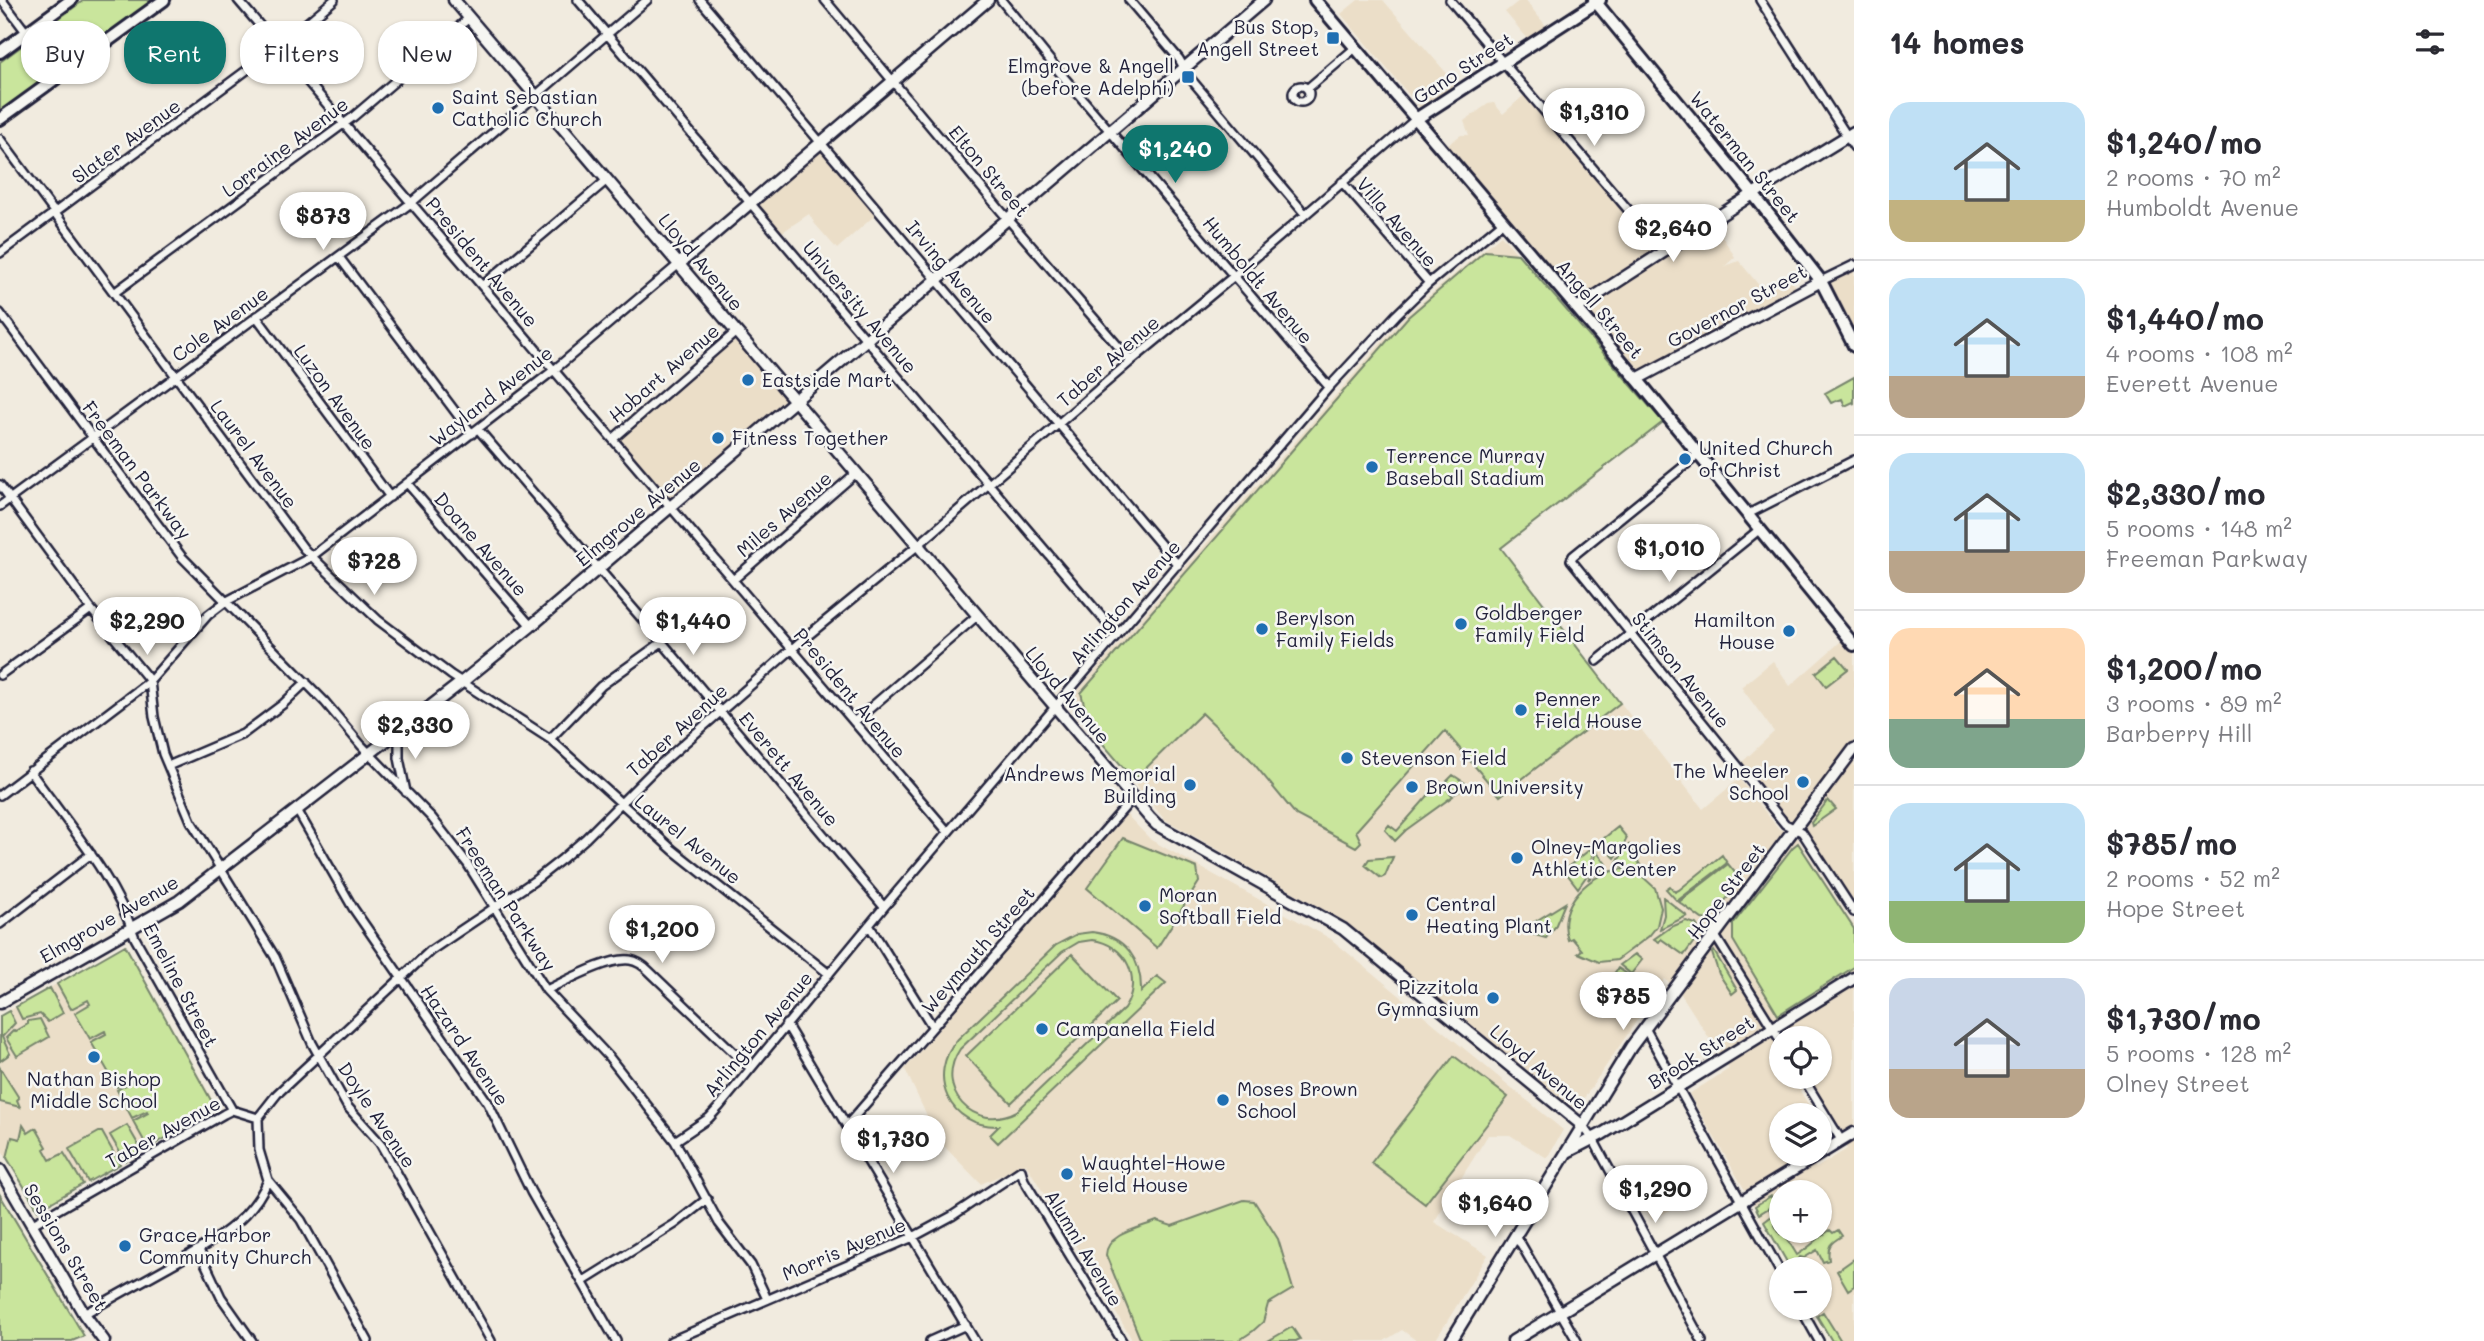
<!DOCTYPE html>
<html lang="en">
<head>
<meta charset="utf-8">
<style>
	body { margin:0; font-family:Mali,sans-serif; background:#f7f7f7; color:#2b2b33; height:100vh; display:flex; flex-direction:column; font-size:26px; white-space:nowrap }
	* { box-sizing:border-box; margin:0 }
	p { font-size:23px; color:#7c7c81 }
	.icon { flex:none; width:38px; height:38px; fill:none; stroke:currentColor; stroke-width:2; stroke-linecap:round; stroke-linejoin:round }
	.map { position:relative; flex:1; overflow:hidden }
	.sheet { display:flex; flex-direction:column; background:#fff; width:630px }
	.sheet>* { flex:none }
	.top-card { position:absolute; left:21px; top:21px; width:665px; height:63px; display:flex; gap:14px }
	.tools { position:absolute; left:1769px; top:1026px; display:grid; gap:14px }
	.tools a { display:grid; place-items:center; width:63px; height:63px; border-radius:50%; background:#fff; box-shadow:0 2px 5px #0004; font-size:35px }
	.price { position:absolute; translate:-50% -60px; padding:0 16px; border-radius:24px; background:#fff; color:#222; font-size:23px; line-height:46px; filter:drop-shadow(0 2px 4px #0008) }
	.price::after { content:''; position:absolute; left:50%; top:42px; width:21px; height:16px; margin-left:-10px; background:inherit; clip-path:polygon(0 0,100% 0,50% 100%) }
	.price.selected { background:#0f766e; color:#fff }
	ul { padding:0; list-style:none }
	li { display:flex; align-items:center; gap:21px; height:175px; padding:0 35px }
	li+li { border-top:2px solid #e1e1e2 }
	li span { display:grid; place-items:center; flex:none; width:196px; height:140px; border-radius:21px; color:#555 }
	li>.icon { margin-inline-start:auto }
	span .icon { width:84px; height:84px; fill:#fffc; stroke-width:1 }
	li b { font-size:30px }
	h2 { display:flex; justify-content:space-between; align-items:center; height:84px; padding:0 35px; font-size:30px }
	.tag { padding:0 24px; border-radius:28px; background:#fff; box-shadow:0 2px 5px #0004; font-size:24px; line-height:63px }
	.tag.selected { background:#0f766e; color:#fff }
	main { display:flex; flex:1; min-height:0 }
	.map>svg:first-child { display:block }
	.built { fill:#ebdec8; fill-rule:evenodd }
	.green { fill:#c9e59c; stroke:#76846c; stroke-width:2; fill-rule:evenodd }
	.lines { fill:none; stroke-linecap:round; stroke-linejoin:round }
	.minor-casing { stroke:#22223b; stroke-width:12 }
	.tertiary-casing { stroke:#22223b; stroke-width:15 }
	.secondary-casing { stroke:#22223b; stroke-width:16 }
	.minor { stroke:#f6f6f2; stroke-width:7 }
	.tertiary { stroke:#f6f6f2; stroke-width:10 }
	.secondary { stroke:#f6f6f2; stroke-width:10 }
	.poi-dot { fill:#1f6fb2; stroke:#f6f6f2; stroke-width:2.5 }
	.labels { text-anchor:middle; stroke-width:5; stroke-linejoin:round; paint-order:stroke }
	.poi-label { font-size:19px; fill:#22223b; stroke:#f6f6f2; text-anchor:start }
	.street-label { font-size:19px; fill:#22223b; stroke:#f6f6f2 }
</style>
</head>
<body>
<main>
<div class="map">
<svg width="1854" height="1341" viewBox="0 0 1854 1341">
	<rect width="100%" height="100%" fill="#f1ebdf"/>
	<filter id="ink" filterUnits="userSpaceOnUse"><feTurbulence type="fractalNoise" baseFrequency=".0143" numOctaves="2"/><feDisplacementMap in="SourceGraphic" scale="14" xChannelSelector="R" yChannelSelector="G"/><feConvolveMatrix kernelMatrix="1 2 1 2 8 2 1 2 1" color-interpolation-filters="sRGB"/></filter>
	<g filter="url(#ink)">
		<path class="built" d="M1358 0H1383L1456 84 1420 108 1341 14Z
			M1520 0H1525L1547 27 1528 39 1505 12Z
			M1531 89 1665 249 1713 222 1735 257 1725 266 1739 261 1762 289 1790 277 1798 293 1640 376 1444 147 1461 135H1469L1464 121 1488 104 1494 103 1503 114Z
			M825 142 882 209 837 249 815 224 809 214 781 233 752 202Z
			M1501 235 1663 422 1501 549 1703 809 1739 779 1779 829 1796 836 1854 926V1341H1832L1812 1307H1820V1269H1791L1689 1094 1729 1069 1681 994 1665 979 1576 1110 1344 921 1164 819 1068 702 1405 316ZM1782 1038H1820V1076H1782ZM1810 1084 1847 1149 1816 1168 1806 1153H1782V1115H1815L1800 1091ZM1782 1192H1820V1230H1782Z
			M1854 264V346L1825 279Z
			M737 330 796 397 672 504 616 441Z
			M1847 636 1854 645V912L1802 833 1794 829 1738 766 1774 732 1741 687 1773 661 1790 686Z
			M1125 813 1151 840 1331 939 1563 1130 1547 1158 1510 1135H1488L1434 1222 1488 1255 1435 1341H1417L1402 1330 1384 1341H1133L1026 1164 981 1184 938 1140 905 1069Z
			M125 945 211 1097V1108L208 1114 38 1210 0 1147V1016Z
			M1664 1171 1681 1204 1652 1220 1634 1186Z"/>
		<path class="green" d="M84 0H155L0 113V62Z
			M1485 251 1518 254 1663 422 1501 548 1620 703 1500 796 1445 731 1356 831 1361 842 1356 847 1296 815 1250 759 1202 713 1134 780 1091 730 1081 693 1408 317Z
			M1854 377V404L1853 402 1845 406 1842 399 1831 403 1825 393Z
			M1837 656 1848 669 1826 686 1816 673Z
			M1453 775 1465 783 1464 788 1455 794 1446 782Z
			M1440 782 1453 796 1406 830 1395 841 1385 830 1389 825 1397 831Z
			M1828 800 1836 809 1812 826 1811 823Z
			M1618 827 1627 838 1621 850 1619 848 1614 853 1617 855 1615 858 1599 842Z
			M1123 838 1197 868 1199 882 1157 948 1087 888Z
			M1798 843 1854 929V967L1778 1015 1733 940V924L1793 847Z
			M1629 845 1644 872 1621 866 1617 862Z
			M1593 847 1590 871 1578 888 1564 870Z
			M1595 850 1607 865 1588 880 1594 866Z
			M1722 855 1727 863 1677 901 1666 889 1670 886 1675 892 1679 890Z
			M1393 857 1385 876 1381 878 1365 865 1369 859Z
			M1728 864 1741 880 1710 920 1702 919 1679 902Z
			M1623 869 1642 876 1655 888 1661 908 1657 926 1649 936 1617 960 1599 962 1578 953 1582 950 1572 938 1568 940C1555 905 1590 872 1623 869Z
			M1663 897 1687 916 1660 929 1664 915Z
			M1565 903 1555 927 1546 938 1520 931Z
			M1686 921 1696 924 1701 932 1684 955 1661 939 1659 942 1654 939 1671 927Z
			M1092 932C1126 936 1142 960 1141 992L1157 976 1166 983 998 1143 990 1135 999 1126C950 1128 925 1076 958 1039L1056 945 1077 934ZM1092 940C1127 944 1143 980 1124 1009L1017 1111C974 1134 933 1089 960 1049L1062 952 1079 942Z
			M125 945 212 1102 208 1114 148 1148 133 1121 148 1113 147 1111 132 1118 117 1090 133 1081 132 1079 117 1087 91 1042 106 1034 105 1031 90 1039 75 1013 90 1004 88 1000 71 1009 57 984Z
			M1714 951 1737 990 1732 994 1719 974 1712 953Z
			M1072 954 1117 1001 1011 1103 966 1056Z
			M1635 954 1642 960 1631 974 1620 965Z
			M1618 968 1630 976 1621 988 1611 978Z
			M50 988 63 1013 48 1022 40 1014 22 1019 16 1007Z
			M9 1011 15 1023 2 1037 10 1054 0 1061V1016Z
			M40 1019 49 1037 17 1056 6 1038 14 1030 16 1031 28 1024V1021Z
			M1454 1056 1508 1097 1425 1204 1371 1163Z
			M0 1068 19 1098 17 1100 20 1107 0 1102Z
			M23 1125 28 1133 36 1128 47 1147 44 1149 50 1160 64 1153 83 1184 38 1210 7 1158 12 1137 20 1139Z
			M127 1125 142 1151 125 1161 110 1135Z
			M99 1132H102L120 1164 88 1182 69 1149Z
			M0 1196V1195L84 1336 72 1341H0Z
			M1771 1196 1781 1210V1213L1774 1218 1776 1222 1774 1224 1780 1234 1783 1232 1797 1255C1809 1248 1818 1238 1830 1230L1833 1233 1838 1230 1842 1236C1830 1243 1827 1246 1829 1260L1823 1262 1817 1250 1804 1258 1800 1257 1797 1262 1799 1266 1797 1269H1791L1764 1222 1773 1215 1769 1208 1759 1214 1755 1206Z
			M1244 1200 1254 1201 1278 1239 1293 1289 1268 1304 1263 1322 1253 1331 1238 1341H1141L1106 1255C1106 1234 1140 1228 1157 1221L1172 1226Z
			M1854 1259V1286L1848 1290 1837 1271Z
			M1823 1312 1841 1341H1832L1817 1316Z
			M1292 1327 1300 1339 1296 1341H1268Z"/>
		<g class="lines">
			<g class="minor-casing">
				<path id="minor" d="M2 0 26 32
					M238 0 948 832
					M578 0 1117 635
					M700 0 1178 565
					M825 0 1001 211 1131 361
					M1001 0 1061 74 1329 387
					M1129 0 1179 59 1190 78 1305 214
					M1450 0 1664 252
					M1760 0 1854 147
					M1293 94a8 8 0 1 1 16 0a8 8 0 1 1-16 0Z
					M1307 89 1355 48
					M0 139 304 549 378 620 451 675 550 739 673 850 829 974
					M1342 182 1429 283
					M0 253 278 47 334 0
					M339 257 472 434
					M1821 281 1854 265
					M482 286 607 180
					M114 293 353 117 469 18
					M0 313 182 557 325 702 361 745 432 818 467 863 546 990 609 1057 675 1141 719 1223 751 1265 767 1299
					M256 316 390 497
					M478 429 662 642 884 907
					M613 439 736 332
					M1699 454 1573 556 1571 560 1785 824 1802 832 1854 912
					M407 483 531 626
					M0 485 91 609 150 681 154 717 163 754 191 821 275 957 312 1043 347 1106 380 1143 491 1341
					M0 506 411 203 647 0
					M1748 514 1854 460
					M733 580 856 473
					M1597 661 1760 529
					M0 675 91 609
					M854 722 978 615
					M399 732V758L406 792
					M550 739 601 686 662 642
					M168 766 243 734 283 704 306 682
					M30 771C68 825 114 875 135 938L232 1110
					M0 795 150 681 208 615 225 602 311 557 554 370 679 264
					M297 810 353 908 488 1103 531 1192 616 1341
					M0 924 91 854
					M869 925 932 1026
					M1714 934 1782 1043
					M546 990C566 981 609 957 630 960 637 961 644 966 649 971L749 1067
					M786 1024 975 1341
					M1645 1028 1782 1275
					M1802 1076 1841 1140
					M258 1118 277 1094 430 951 534 881 562 859 585 839 656 768 800 642 917 546 1131 361 1234 276 1416 119
					M258 1118 259 1150 268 1180 301 1220 368 1341
					M848 1124 1133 798
					M1583 1126 1593 1139 1702 1341
					M675 1141 709 1118 719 1107 884 907 1329 387 1396 315 1429 283 1503 222
					M31 1225 224 1114 232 1110 258 1118
					M1514 1237 1521 1244 1577 1341
					M199 1250 221 1297 252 1341
					M582 1282 675 1224 707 1199
					M1800 1307 1819 1341
					M84 1314C110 1299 137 1284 164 1269 203 1247 250 1225 268 1180
					M671 1341 913 1237 952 1216 1021 1170 1024 1180 1122 1341
					M930 1341 966 1325"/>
			</g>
			<g class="tertiary-casing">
				<path id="tertiary" d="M454 0 1150 818 1157 825 1343 929 1583 1126
					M679 264 988 0
					M1577 308 1753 194 1854 132
					M1637 379 1821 281
					M0 1003 179 901 462 682 531 626 1264 0
					M1567 1152 1602 1134 1854 978
					M0 1170 84 1314 104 1341
					M1451 1341 1631 1047 1854 749
					M1513 1341 1854 1133"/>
			</g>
			<g class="secondary-casing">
				<path id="secondary" d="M1315 0 1637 379 1854 645
					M1594 0 1753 194 1821 281 1854 346
					M0 52 71 0
					M0 119 164 0
					M1416 119 1600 0"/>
			</g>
			<use href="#minor" class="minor"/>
			<use href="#tertiary" class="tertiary"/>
			<use href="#secondary" class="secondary"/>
		</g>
	</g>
	<g class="poi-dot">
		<rect x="1326" y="31" width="14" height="14" rx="3.5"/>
		<rect x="1181" y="70" width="14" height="14" rx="3.5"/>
		<circle cx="438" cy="108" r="7"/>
		<circle cx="748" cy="380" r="7"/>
		<circle cx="718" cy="438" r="7"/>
		<circle cx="1685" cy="459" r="7"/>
		<circle cx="1372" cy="467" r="7"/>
		<circle cx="1461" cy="624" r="7"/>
		<circle cx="1262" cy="629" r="7"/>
		<circle cx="1789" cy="631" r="7"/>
		<circle cx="1521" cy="710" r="7"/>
		<circle cx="1347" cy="758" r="7"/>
		<circle cx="1803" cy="782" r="7"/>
		<circle cx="1190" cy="785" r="7"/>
		<circle cx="1412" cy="787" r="7"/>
		<circle cx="1517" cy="858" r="7"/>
		<circle cx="1145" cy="906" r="7"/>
		<circle cx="1412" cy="915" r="7"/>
		<circle cx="1493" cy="998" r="7"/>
		<circle cx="1042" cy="1029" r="7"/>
		<circle cx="94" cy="1057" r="7"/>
		<circle cx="1223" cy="1100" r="7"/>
		<circle cx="1067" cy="1174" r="7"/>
		<circle cx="125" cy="1246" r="7"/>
	</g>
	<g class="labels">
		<g class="poi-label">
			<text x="1319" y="34" text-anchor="end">Bus Stop,<tspan x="1319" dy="22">Angell Street</tspan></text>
			<text x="1174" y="73" text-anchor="end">Elmgrove &amp; Angell<tspan x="1174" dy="22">(before Adelphi)</tspan></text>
			<text x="452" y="104">Saint Sebastian<tspan x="452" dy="22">Catholic Church</tspan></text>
			<text x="762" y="387">Eastside Mart</text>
			<text x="732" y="445">Fitness Together</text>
			<text x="1699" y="455">United Church<tspan x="1699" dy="22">of Christ</tspan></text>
			<text x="1386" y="463">Terrence Murray<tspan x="1386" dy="22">Baseball Stadium</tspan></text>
			<text x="1475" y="620">Goldberger<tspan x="1475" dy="22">Family Field</tspan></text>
			<text x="1276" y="625">Berylson<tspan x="1276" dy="22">Family Fields</tspan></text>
			<text x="1775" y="627" text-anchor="end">Hamilton<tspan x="1775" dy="22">House</tspan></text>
			<text x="1535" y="706">Penner<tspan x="1535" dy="22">Field House</tspan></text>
			<text x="1361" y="765">Stevenson Field</text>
			<text x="1789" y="778" text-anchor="end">The Wheeler<tspan x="1789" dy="22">School</tspan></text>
			<text x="1176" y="781" text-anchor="end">Andrews Memorial<tspan x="1176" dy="22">Building</tspan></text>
			<text x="1426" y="794">Brown University</text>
			<text x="1531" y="854">Olney-Margolies<tspan x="1531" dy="22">Athletic Center</tspan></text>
			<text x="1159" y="902">Moran<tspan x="1159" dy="22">Softball Field</tspan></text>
			<text x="1426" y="911">Central<tspan x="1426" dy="22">Heating Plant</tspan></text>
			<text x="1479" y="994" text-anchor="end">Pizzitola<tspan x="1479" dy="22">Gymnasium</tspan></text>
			<text x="1056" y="1036">Campanella Field</text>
			<text x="94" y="1086" text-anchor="middle">Nathan Bishop<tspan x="94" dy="22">Middle School</tspan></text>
			<text x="1237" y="1096">Moses Brown<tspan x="1237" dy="22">School</tspan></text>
			<text x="1081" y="1170">Waughtel-Howe<tspan x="1081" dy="22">Field House</tspan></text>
			<text x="139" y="1242">Grace Harbor<tspan x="139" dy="22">Community Church</tspan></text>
		</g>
		<g class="street-label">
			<text transform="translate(1463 68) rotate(-33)" y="7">Gano Street</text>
			<text transform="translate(126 141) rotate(-36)" y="7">Slater Avenue</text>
			<text transform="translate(285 147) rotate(-37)" y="7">Lorraine Avenue</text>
			<text transform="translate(1745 157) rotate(51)" y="7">Waterman Street</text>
			<text transform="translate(989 171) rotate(50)" y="7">Elton Street</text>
			<text transform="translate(1397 222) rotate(49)" y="7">Villa Avenue</text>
			<text transform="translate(482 262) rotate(50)" y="7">President Avenue</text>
			<text transform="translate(701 262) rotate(50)" y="7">Lloyd Avenue</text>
			<text transform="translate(951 272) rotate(50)" y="7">Irving Avenue</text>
			<text transform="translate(1258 280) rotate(50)" y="7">Humboldt Avenue</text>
			<text transform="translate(1737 306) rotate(-28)" y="7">Governor Street</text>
			<text transform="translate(860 307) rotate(50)" y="7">University Avenue</text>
			<text transform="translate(1600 309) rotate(50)" y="7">Angell Street</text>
			<text transform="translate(220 324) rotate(-36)" y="7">Cole Avenue</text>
			<text transform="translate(1108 361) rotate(-41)" y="7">Taber Avenue</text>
			<text transform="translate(664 373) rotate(-41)" y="7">Hobart Avenue</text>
			<text transform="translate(491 396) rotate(-38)" y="7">Wayland Avenue</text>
			<text transform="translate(335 397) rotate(54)" y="7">Luzon Avenue</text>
			<text transform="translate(254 454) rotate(53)" y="7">Laurel Avenue</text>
			<text transform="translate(137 470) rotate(53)" y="7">Freeman Parkway</text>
			<text transform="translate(638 512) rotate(-40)" y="7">Elmgrove Avenue</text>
			<text transform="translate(784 514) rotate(-41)" y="7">Miles Avenue</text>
			<text transform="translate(481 544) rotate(49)" y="7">Doane Avenue</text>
			<text transform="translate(1125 602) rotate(-49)" y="7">Arlington Avenue</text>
			<text transform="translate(1681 670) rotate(51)" y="7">Stimson Avenue</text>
			<text transform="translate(850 693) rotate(50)" y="7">President Avenue</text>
			<text transform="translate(1068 695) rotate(50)" y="7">Lloyd Avenue</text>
			<text transform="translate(677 730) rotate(-42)" y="7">Taber Avenue</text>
			<text transform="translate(789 769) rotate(50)" y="7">Everett Avenue</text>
			<text transform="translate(688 839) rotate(39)" y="7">Laurel Avenue</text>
			<text transform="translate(1726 891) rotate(-53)" y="7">Hope Street</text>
			<text transform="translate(506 899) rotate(57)" y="7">Freeman Parkway</text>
			<text transform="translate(109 919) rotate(-30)" y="7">Elmgrove Avenue</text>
			<text transform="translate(978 950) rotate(-49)" y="7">Weymouth Street</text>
			<text transform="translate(181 985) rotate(62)" y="7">Emeline Street</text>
			<text transform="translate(758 1034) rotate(-50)" y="7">Arlington Avenue</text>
			<text transform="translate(465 1045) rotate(56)" y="7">Hazard Avenue</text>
			<text transform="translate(1701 1052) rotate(-32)" y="7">Brook Street</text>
			<text transform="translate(1539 1067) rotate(40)" y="7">Lloyd Avenue</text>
			<text transform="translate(377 1115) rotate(56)" y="7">Doyle Avenue</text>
			<text transform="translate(163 1132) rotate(-29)" y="7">Taber Avenue</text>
			<text transform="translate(66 1247) rotate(59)" y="7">Sessions Street</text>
			<text transform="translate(1084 1248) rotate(59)" y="7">Alumni Avenue</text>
			<text transform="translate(844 1249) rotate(-23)" y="7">Morris Avenue</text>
		</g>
	</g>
</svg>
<div class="tools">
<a><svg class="icon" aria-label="locate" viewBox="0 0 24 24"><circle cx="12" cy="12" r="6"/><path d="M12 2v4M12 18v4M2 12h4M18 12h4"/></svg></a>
<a><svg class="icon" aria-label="layers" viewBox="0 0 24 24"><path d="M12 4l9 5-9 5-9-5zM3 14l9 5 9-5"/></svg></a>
<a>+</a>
<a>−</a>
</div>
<b class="price" style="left:1594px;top:148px">$1,310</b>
<b class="price selected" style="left:1175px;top:185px">$1,240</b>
<b class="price" style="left:323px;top:252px">$873</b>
<b class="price" style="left:1673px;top:264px">$2,640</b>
<b class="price" style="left:1669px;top:584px">$1,010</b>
<b class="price" style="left:374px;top:597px">$728</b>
<b class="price" style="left:147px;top:657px">$2,290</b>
<b class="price" style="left:693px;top:657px">$1,440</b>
<b class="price" style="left:415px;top:761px">$2,330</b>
<b class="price" style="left:662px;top:965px">$1,200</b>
<b class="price" style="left:1623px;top:1032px">$785</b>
<b class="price" style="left:893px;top:1175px">$1,730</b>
<b class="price" style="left:1655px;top:1225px">$1,290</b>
<b class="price" style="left:1495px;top:1239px">$1,640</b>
<div class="top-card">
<a class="tag">Buy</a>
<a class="tag selected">Rent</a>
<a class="tag">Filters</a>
<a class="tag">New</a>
</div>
</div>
<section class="sheet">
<h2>14 homes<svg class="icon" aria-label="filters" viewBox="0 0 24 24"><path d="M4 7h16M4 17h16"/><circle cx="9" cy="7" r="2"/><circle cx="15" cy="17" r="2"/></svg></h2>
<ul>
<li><span style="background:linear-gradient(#bfe0f5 70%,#c2b280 0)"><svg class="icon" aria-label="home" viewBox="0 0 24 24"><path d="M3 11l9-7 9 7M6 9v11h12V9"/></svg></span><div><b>$1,240/mo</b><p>2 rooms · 70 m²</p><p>Humboldt Avenue</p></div></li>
<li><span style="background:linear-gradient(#bfe0f5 70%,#b9a48a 0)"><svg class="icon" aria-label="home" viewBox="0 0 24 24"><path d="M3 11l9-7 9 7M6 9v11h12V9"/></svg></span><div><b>$1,440/mo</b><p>4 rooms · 108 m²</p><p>Everett Avenue</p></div></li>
<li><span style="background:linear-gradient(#bfe0f5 70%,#b9a48a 0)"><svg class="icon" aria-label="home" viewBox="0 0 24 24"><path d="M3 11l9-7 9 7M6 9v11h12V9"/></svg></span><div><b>$2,330/mo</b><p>5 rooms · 148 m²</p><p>Freeman Parkway</p></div></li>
<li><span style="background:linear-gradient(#ffd9b3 65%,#7fa58c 0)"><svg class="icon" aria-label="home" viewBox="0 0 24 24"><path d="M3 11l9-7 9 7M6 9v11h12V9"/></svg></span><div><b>$1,200/mo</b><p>3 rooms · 89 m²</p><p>Barberry Hill</p></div></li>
<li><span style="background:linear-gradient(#bfe0f5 70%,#8fb573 0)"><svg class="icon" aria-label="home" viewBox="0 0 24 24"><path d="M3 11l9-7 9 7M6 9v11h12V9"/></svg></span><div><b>$785/mo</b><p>2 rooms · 52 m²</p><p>Hope Street</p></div></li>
<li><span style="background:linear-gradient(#c9d6e8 65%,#b9a48a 0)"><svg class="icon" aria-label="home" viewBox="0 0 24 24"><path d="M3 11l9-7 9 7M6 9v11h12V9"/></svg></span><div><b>$1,730/mo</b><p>5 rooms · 128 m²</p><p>Olney Street</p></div></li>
</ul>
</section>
</main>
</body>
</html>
